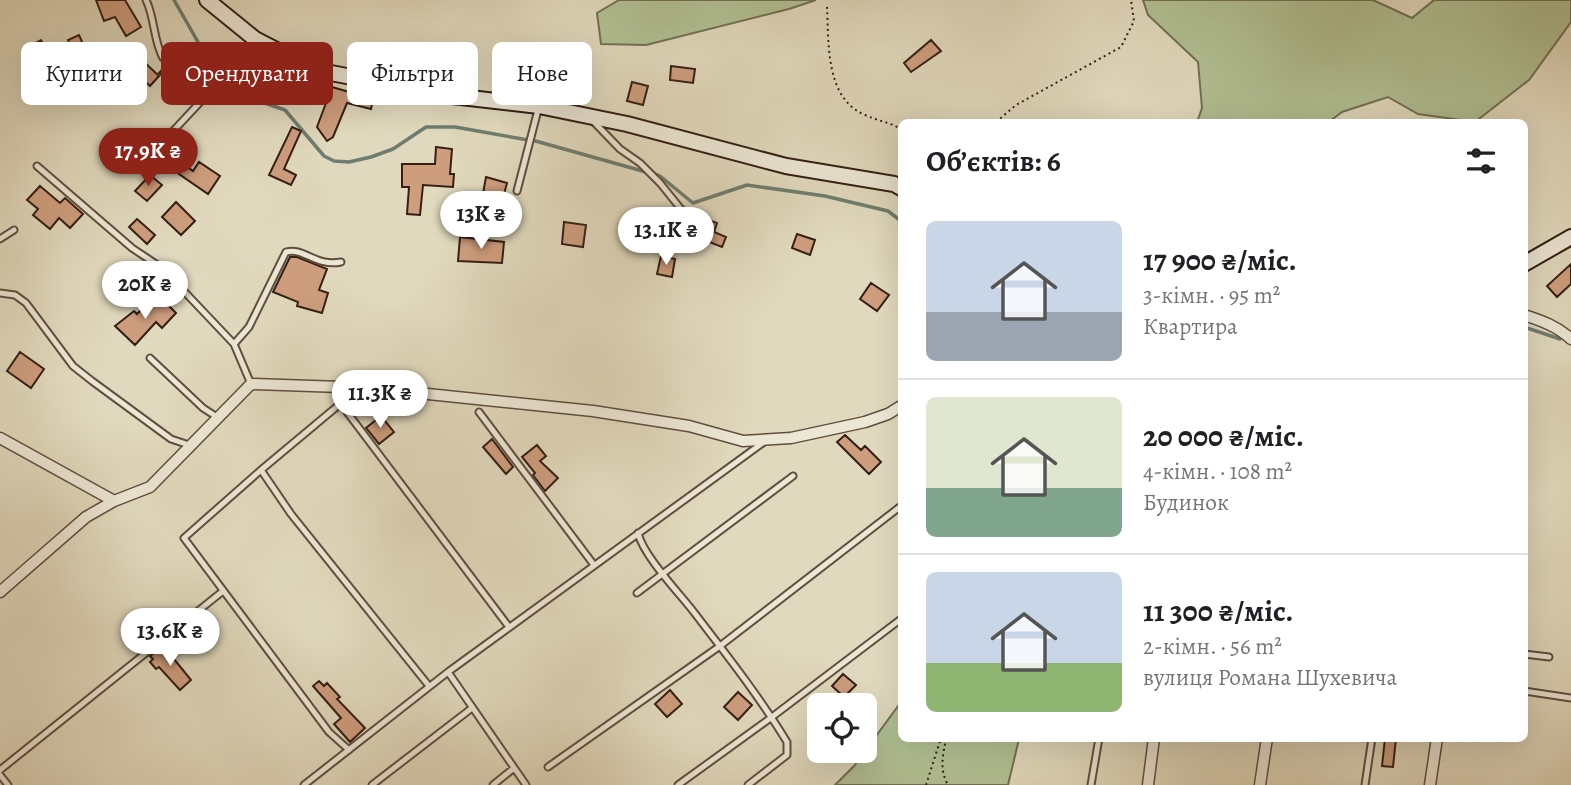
<!DOCTYPE html>
<html lang="uk">
<head>
<meta charset="utf-8">
<style>
	body { margin:0; font-family:Alegreya,serif; background:#f6f6f6; color:#202124; height:100vh; display:flex; flex-direction:column; font-size:26px; white-space:nowrap }
	* { box-sizing:border-box; margin:0 }
	p { font-size:23px; color:#757577 }
	.icon { flex:none; width:38px; height:38px; fill:none; stroke:currentColor; stroke-width:2; stroke-linecap:round; stroke-linejoin:round }
	.map { position:relative; flex:1; overflow:hidden }
	.details { position:absolute; left:898px; top:119px; width:630px; height:623px; display:flex; flex-direction:column; background:#fff; border-radius:10px; box-shadow:0 7px 28px #0002 }
	.details>* { flex:none }
	.hud { position:absolute; left:21px; top:42px; width:665px; height:63px; display:flex; gap:14px }
	.tools { position:absolute; left:807px; top:693px; display:grid; gap:14px }
	.tools a { display:grid; place-items:center; width:70px; height:70px; border-radius:10px; background:#fff; box-shadow:0 7px 28px #0002; font-size:35px }
	.price { position:absolute; translate:-50% -60px; padding:0 16px; border-radius:24px; background:#fff; color:#222; font-size:23px; line-height:46px; filter:drop-shadow(0 2px 4px #0008) }
	.price::after { content:''; position:absolute; left:50%; top:42px; width:21px; height:16px; margin-left:-10px; background:inherit; clip-path:polygon(0 0,100% 0,50% 100%) }
	.price.current { background:#8f2418; color:#fff }
	ul { padding:0; list-style:none }
	li { display:flex; align-items:center; gap:21px; height:175px; padding:0 28px }
	li+li { border-top:2px solid #e0e0e0 }
	li span { display:grid; place-items:center; flex:none; width:196px; height:140px; border-radius:10px; color:#555 }
	li>.icon { margin-inline-start:auto }
	span .icon { width:84px; height:84px; fill:#fffc; stroke-width:1 }
	li b { font-size:30px }
	h2 { display:flex; justify-content:space-between; align-items:center; height:84px; padding:0 28px; font-size:30px }
	.chip { padding:0 24px; border-radius:10px; background:#fff; box-shadow:0 7px 28px #0002; font-size:24px; line-height:63px }
	.chip.current { background:#8f2418; color:#fff }
	.map>svg:first-child { display:block }
	.green { fill:#b1c093; stroke:#727054; stroke-width:2 }
	.lines { fill:none; stroke-linecap:round; stroke-linejoin:round }
	.stream { stroke:#6e7d6f; stroke-width:3.5 }
	.building { fill:#ce9d7e; stroke:#341f14; stroke-width:2 }
	.lane-casing { stroke:#5f4e3e; stroke-width:9 }
	.street-casing { stroke:#5f4e3e; stroke-width:13 }
	.secondary-casing { stroke:#341f14; stroke-width:18 }
	.path { stroke:#341f14; stroke-width:2; stroke-dasharray:2 3.5; stroke-linecap:butt }
	.lane { stroke:#ece6d4; stroke-width:5 }
	.street { stroke:#ece6d4; stroke-width:10 }
	.secondary { stroke:#ece6d4; stroke-width:14 }
</style>
</head>
<body>
<div class="map">
<svg width="1571" height="785" viewBox="0 0 1571 785">
	<rect width="100%" height="100%" fill="#e1d9bd"/>
	<filter id="stains"><feTurbulence type="fractalNoise" baseFrequency=".00286" numOctaves="4"/><feColorMatrix values="0 0 0 0 .2 0 0 0 0 .09 0 0 0 0 .02 0 0 0 .5 -.17"/></filter>
	<radialGradient id="worn" r=".72"><stop offset=".6" stop-color="#630" stop-opacity="0"/><stop offset="1" stop-color="#630" stop-opacity=".3"/></radialGradient>
	<path class="green" d="M619 0H816L789 9 646 45 601 44 597 13Z
		M1143 0H1373L1412 18 1434 0H1571V22L1529 80 1475 122 1418 114 1388 97 1342 112 1329 122H1197L1202 108 1198 62 1148 15Z
		M901 702V738L1019 739 1008 785H835L854 766Z"/>
	<g class="lines">
		<path class="stream" d="M174 0 218 77
			M225 86 238 94 285 110 324 156 334 161 349 162 371 157 393 149 426 127H455L528 140
			M532 140 646 172
			M653 173 660 176 693 203 747 185 825 196 888 211 901 221
			M1524 327 1560 339"/>
	</g>
	<path class="building" d="M96 0H125L141 27 126 36 115 17 104 21Z
		M79 35 85 49 72 55 80 69 65 78 55 61 43 66 32 45 41 40 50 57 70 45 68 40Z
		M931 40 941 51 911 72 904 63Z
		M141 59 159 76 150 86 132 69Z
		M171 60 189 76 177 89 159 73Z
		M671 66 695 69 693 83 670 80Z
		M547 71 564 74 561 90 544 87Z
		M632 82 648 86 643 105 627 101Z
		M332 87 373 99 371 109 347 103 333 137 327 141 317 127Z
		M292 127 301 131 284 169 296 175 291 185 269 175Z
		M157 144 193 171 199 162 220 176 208 194 150 154Z
		M436 147 452 149 450 174H454L453 187 423 185 420 215 407 214 409 187H402V164H435Z
		M150 175 162 185 147 201 135 191Z
		M486 177 507 183 504 194 497 192 492 218 479 215Z
		M40 186 60 203 65 198 83 214 70 228 59 218 50 229 33 215 38 209 27 200Z
		M176 202 195 221 181 235 162 217Z
		M137 219 155 235 147 244 129 227Z
		M706 219 717 223 714 232 726 237 722 247 699 238Z
		M564 222 586 225 583 247 562 244Z
		M797 234 815 240 810 255 792 248Z
		M460 237 504 242 502 263 458 261Z
		M661 256 675 259 672 277 657 274Z
		M290 257H297L327 269 319 290 328 293 322 313 297 306 298 302 273 292Z
		M1571 264V284L1557 297 1547 286Z
		M871 283 889 295 877 311 860 299Z
		M162 299 176 313 162 328 156 322 135 345 115 326 134 311 137 314 150 301 155 306Z
		M20 352 44 369 31 388 7 371Z
		M381 416 394 432 379 444 366 428Z
		M845 435 861 450 865 446 881 462 869 474 837 442Z
		M492 439 513 467 506 474 483 447Z
		M537 445 546 456 540 461 558 478 545 491 533 475 535 473 522 457Z
		M165 648 191 680 180 690 159 667 156 669 150 662 153 659 150 656 159 649 161 652Z
		M843 674 856 685 844 697 832 686Z
		M319 681 324 686 327 683 340 697 337 699 365 728 350 742 334 724 341 718 313 686Z
		M670 690 682 704 667 717 655 704Z
		M738 692 752 705 738 720 724 707Z
		M1385 738H1396L1393 767 1382 766Z"/>
	<g class="lines">
		<g class="lane-casing">
			<path id="lane" d="M146 0C155 18 153 40 163 58
				M592 120 620 149 640 163 660 183 689 219
				M162 143 218 83 240 67 259 45
				M37 166 132 248 162 268 234 344 251 384
				M517 191 539 106
				M0 239 14 230
				M0 293 15 295 26 303 73 366 92 381 171 439 189 445
				M234 344 249 327 286 252C304 247 315 267 341 262
				M150 358 203 408 217 417
				M348 386 346 399 261 470 291 514 429 686
				M346 399 347 412 509 627
				M479 412 594 565
				M261 470 184 538 329 732 349 750
				M638 533C643 555 678 592 693 611 726 654 759 696 787 742V755L748 785
				M637 593 793 476
				M1524 654 1549 657
				M448 672 526 785
				M1524 691 1571 698
				M548 767 720 646 901 506
				M0 770 223 591
				M0 775 8 785
				M304 785 448 672 764 442
				M372 785 472 708
				M493 785 514 768
				M678 785 772 717 901 619
				M1091 785 1099 738
				M1365 785 1372 738"/>
		</g>
		<g class="street-casing">
			<path id="street" d="M1524 315C1542 321 1557 326 1571 339
				M0 438 114 501
				M0 592 86 517 114 501 150 487 251 384 370 388 593 411 689 426 743 441 791 438 865 422 888 414 901 406
				M1148 785 1154 738
				M1260 785 1267 738
				M1430 785 1437 738"/>
		</g>
		<g class="secondary-casing">
			<path id="secondary" d="M207 0 255 39 315 70 452 96 539 106 627 124 786 166 894 184 901 188
				M1524 264 1571 237"/>
		</g>
		<path class="path" d="M827 7C829 44 825 98 865 115 878 121 889 122 901 129
			M996 122 1016 105 1121 47 1134 21 1131 0
			M946 738C943 756 939 769 948 785
			M926 785 941 738"/>
		<use href="#lane" class="lane"/>
		<use href="#street" class="street"/>
		<use href="#secondary" class="secondary"/>
	</g>
	<rect width="100%" height="100%" filter="url(#stains)"/>
	<rect width="100%" height="100%" fill="url(#worn)"/>
</svg>
<div class="tools">
<a><svg class="icon" aria-label="locate" viewBox="0 0 24 24"><circle cx="12" cy="12" r="6"/><path d="M12 2v4M12 18v4M2 12h4M18 12h4"/></svg></a>
</div>
<b class="price current" style="left:148px;top:188px">17.9K ₴</b>
<b class="price" style="left:481px;top:251px">13K ₴</b>
<b class="price" style="left:666px;top:267px">13.1K ₴</b>
<b class="price" style="left:145px;top:321px">20K ₴</b>
<b class="price" style="left:380px;top:430px">11.3K ₴</b>
<b class="price" style="left:170px;top:668px">13.6K ₴</b>
<div class="hud">
<a class="chip">Купити</a>
<a class="chip current">Орендувати</a>
<a class="chip">Фільтри</a>
<a class="chip">Нове</a>
</div>
<section class="details">
<h2>Об’єктів: 6<svg class="icon" aria-label="filters" viewBox="0 0 24 24"><path d="M4 7h16M4 17h16"/><circle cx="9" cy="7" r="2"/><circle cx="15" cy="17" r="2"/></svg></h2>
<ul>
<li><span style="background:linear-gradient(#c9d6e8 65%,#9aa5b1 0)"><svg class="icon" aria-label="home" viewBox="0 0 24 24"><path d="M3 11l9-7 9 7M6 9v11h12V9"/></svg></span><div><b>17 900 ₴/міс.</b><p>3-кімн. · 95 m²</p><p>Квартира</p></div></li>
<li><span style="background:linear-gradient(#dfe7d0 65%,#7fa58c 0)"><svg class="icon" aria-label="home" viewBox="0 0 24 24"><path d="M3 11l9-7 9 7M6 9v11h12V9"/></svg></span><div><b>20 000 ₴/міс.</b><p>4-кімн. · 108 m²</p><p>Будинок</p></div></li>
<li><span style="background:linear-gradient(#c9d6e8 65%,#8fb573 0)"><svg class="icon" aria-label="home" viewBox="0 0 24 24"><path d="M3 11l9-7 9 7M6 9v11h12V9"/></svg></span><div><b>11 300 ₴/міс.</b><p>2-кімн. · 56 m²</p><p>вулиця Романа Шухевича</p></div></li>
</ul>
</section>
</div>
</body>
</html>
